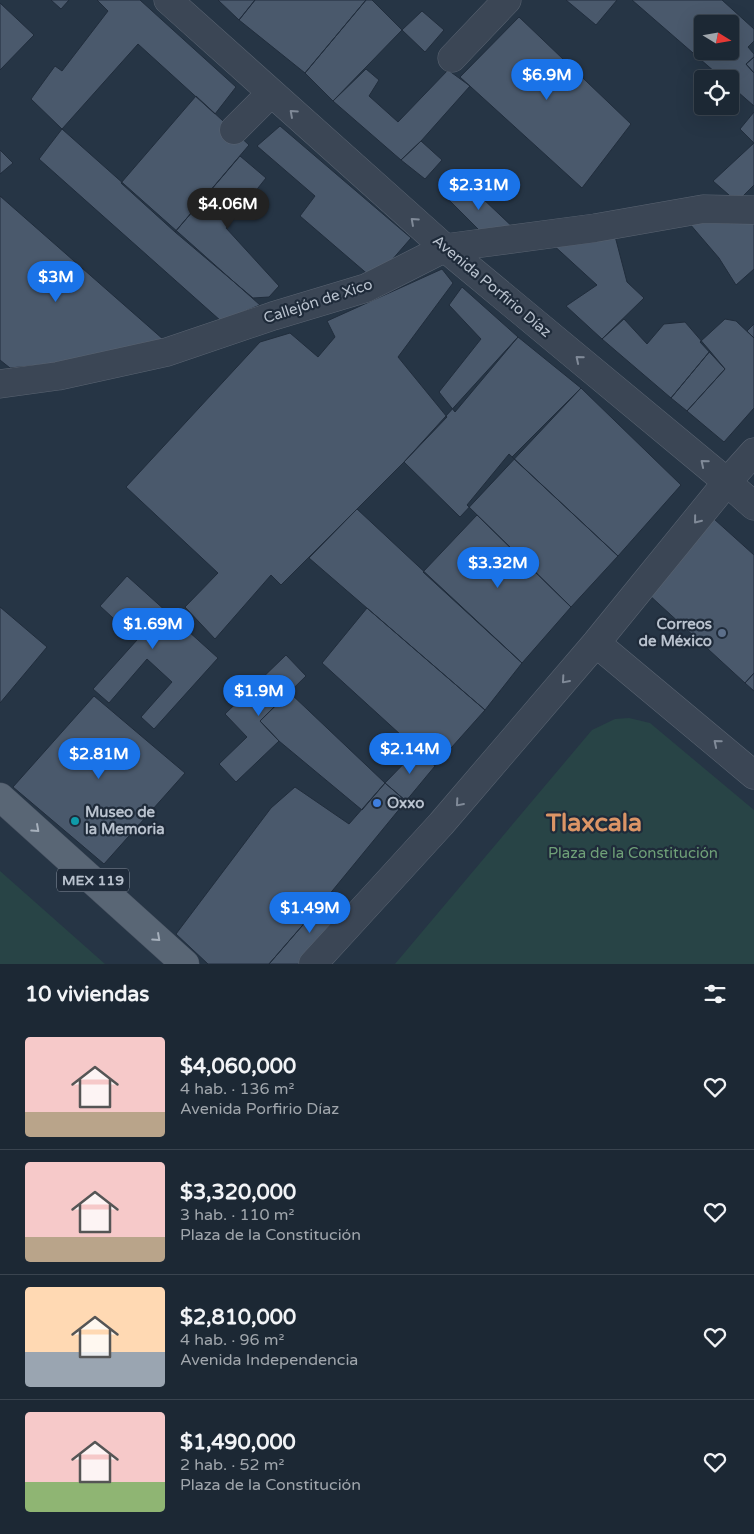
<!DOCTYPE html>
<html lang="es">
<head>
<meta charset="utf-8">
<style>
	body { margin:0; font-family:"Varela Round",sans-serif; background:#25303c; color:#f1f3f6; height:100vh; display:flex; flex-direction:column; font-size:19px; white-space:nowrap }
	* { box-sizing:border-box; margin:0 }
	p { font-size:16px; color:#a0a6ac }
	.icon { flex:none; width:28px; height:28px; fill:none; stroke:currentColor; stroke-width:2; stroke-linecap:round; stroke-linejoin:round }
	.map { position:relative; height:964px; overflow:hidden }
	.sheet { display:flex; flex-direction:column; background:#1c2834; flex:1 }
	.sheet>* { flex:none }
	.needle { width:32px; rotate:101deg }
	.tools { position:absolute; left:694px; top:15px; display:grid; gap:10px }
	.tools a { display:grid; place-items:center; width:45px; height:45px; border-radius:5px; background:#1c2834; box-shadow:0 5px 20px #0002,0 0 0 1px #3a444f; font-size:25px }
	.price { position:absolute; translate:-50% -42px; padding:0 11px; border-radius:18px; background:#1a73e8; color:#fff; font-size:16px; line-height:32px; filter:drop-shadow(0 1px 2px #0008) }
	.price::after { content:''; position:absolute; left:50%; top:30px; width:15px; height:11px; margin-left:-8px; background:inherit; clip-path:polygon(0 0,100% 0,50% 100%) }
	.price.on { background:#222; color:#fff }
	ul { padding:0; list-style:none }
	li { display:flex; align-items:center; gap:15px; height:125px; padding:0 25px }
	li+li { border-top:1px solid #3a444f }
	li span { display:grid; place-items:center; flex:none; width:140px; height:100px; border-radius:5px; color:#555 }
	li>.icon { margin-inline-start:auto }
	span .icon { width:60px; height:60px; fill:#fffc; stroke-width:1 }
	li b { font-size:21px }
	h2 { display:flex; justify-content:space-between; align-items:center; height:60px; padding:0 25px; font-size:21px }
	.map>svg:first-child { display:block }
	.green { fill:#284446 }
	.building { fill:#4a596c; stroke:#212d3c; fill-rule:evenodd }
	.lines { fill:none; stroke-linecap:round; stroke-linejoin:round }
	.minor-casing { stroke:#5a6472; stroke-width:29 }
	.major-casing { stroke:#485261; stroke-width:29 }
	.minor { stroke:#3b4655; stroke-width:28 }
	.major { stroke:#596675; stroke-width:28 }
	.oneway { stroke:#808a98 }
	.oneway2 { stroke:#a6b0bc }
	.service-dot { fill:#5c6f8a; stroke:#1f2b3a; stroke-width:2 }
	.shop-dot { fill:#3f7fe0; stroke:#1f2b3a; stroke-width:2 }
	.culture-dot { fill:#0f9aa8; stroke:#1f2b3a; stroke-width:2 }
	.labels { text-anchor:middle; stroke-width:4.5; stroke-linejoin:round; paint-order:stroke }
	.shield { fill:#1f2b3a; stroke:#8b95a2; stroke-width:1 }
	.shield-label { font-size:14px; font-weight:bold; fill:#b9c2ce }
	.street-label { font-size:15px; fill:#b9c2ce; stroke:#1f2b3a }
	.poi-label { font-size:15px; font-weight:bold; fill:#b9c2ce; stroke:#1f2b3a; text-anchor:start }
	.park-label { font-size:15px; fill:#6fa078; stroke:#1f2b3a }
	.town-label { font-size:25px; font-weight:bold; fill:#dc9566; stroke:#1f2b3a }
</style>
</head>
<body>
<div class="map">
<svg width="754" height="964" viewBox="0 0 754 964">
	<rect width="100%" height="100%" fill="#263545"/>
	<path class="green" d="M629 718 650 723 754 810V964H395L592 730 615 719Z
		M0 871 105 964H0Z"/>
	<path class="building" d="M51 0H69L61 9Z
		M97 0H140L236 87 215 114 138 44 62 129 31 99 55 66 62 71 108 11Z
		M218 0H255L239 20Z
		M255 0H366L305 73 239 20Z
		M366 0H372L402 30 333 101 305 73Z
		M566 0H617L596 25Z
		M632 0H722L754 29V41L748 47 754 54V57L746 64 754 73V106L730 85V79H723ZM702 24H730V51H702Z
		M0 3 34 35 0 70Z
		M422 11 444 30 425 52 402 30Z
		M519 17 631 124 582 188 460 77Z
		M754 57V73L746 64Z
		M366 69 379 80 369 96 398 122 448 70 470 86 421 141 401 160 333 101Z
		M196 96 249 145 175 232 121 183Z
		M754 112V143L740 129Z
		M280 126 411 238 391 261 371 277 300 216 315 196 257 146Z
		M62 129 260 305 221 321 39 159Z
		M421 141 442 160 425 179 401 160Z
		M754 143V185L737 202 713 181Z
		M0 150 13 163 0 174Z
		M240 156 266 178 226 228 279 286 269 297 253 298 175 232Z
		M462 179 518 232 486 237 447 198Z
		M0 196 164 340 71 362 10 368 0 360Z
		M754 217V269L736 285 719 258 689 223Z
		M615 236 627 282 644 298 602 339 566 306 597 285 550 242Z
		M442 269 453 283 398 357 447 417 404 462 281 585 271 575 215 639 185 607 218 573 126 487 260 342 290 333 318 357 335 337 327 321Z
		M462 287 518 337 455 412 439 392 481 339 449 305Z
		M624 319 647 344 664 324 685 322 710 351 671 398 602 339Z
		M725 319 736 321 754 338V408L724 442 687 411 725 369 700 342Z
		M754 324V338L747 331Z
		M518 337 581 388 460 517 404 462Z
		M710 351 725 369 687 411 671 398Z
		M581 388 681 485 618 556 512 457Z
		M509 454 618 556 571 607 467 505Z
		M357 509 522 663 485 710 309 558Z
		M477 515 571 607 522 663 423 572Z
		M714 519 754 555V673L745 683 647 593Z
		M127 576 218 658 154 729 141 717 172 682 147 659 109 703 93 689 137 640 100 606Z
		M0 607 47 647 0 703Z
		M367 608 485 710 435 766 322 663Z
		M286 655 306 676 260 721 279 741 236 782 219 764 247 737 225 714Z
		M754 673V691L745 683Z
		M289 692 385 783 362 810 279 741 260 721Z
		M94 696 185 773 104 864 13 787Z
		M417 750 435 766 406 801 385 783Z
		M385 783 406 801 328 896 269 964H208L176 934 271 808 295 787 349 824Z
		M328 896 346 912 301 964H269Z"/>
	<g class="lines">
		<g class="minor-casing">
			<path id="minor" d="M168 0 445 248 727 482 754 506
				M452 58 507 0
				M234 130 271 93
				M0 384 58 376 167 352 273 316 366 288 445 248 595 228 703 209 754 210
				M596 643 754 775
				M313 964 441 824 596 643 727 482 754 452"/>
		</g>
		<g class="major-casing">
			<path id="major" d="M0 797 185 964"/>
		</g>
		<use href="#minor" class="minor"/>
		<use href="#major" class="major"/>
	</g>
	<defs><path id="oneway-chevron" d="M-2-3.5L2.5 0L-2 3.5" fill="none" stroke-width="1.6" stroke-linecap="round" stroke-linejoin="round" transform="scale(1.25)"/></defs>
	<g class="oneway">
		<use href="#oneway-chevron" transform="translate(293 113) rotate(-138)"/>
		<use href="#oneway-chevron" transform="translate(414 221) rotate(-138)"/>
		<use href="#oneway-chevron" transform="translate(579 359) rotate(-140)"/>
		<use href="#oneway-chevron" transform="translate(704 463) rotate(-140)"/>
		<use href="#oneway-chevron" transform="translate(697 520) rotate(129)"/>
		<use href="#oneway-chevron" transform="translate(565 680) rotate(131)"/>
		<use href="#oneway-chevron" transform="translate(717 743) rotate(-140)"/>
		<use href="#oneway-chevron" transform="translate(459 803) rotate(131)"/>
	</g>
	<g class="oneway2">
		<use href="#oneway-chevron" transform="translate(36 829) rotate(42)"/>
		<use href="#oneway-chevron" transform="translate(157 938) rotate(42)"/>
	</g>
	<circle class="service-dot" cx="722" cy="633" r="5"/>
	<circle class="shop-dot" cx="377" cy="803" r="5"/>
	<circle class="culture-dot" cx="75" cy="821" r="5"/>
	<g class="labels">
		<rect class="shield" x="57" y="868.5" width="72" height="23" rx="4"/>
		<g class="shield-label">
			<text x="93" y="885">MEX 119</text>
		</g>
		<g class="street-label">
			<text transform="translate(492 286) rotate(40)" y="5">Avenida Porfirio Díaz</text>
			<text transform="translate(318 301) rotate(-18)" y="5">Callejón de Xico</text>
		</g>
		<g class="poi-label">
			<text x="712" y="629" text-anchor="end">Correos<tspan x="712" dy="17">de México</tspan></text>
			<text x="387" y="808">Oxxo</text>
			<text x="85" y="817">Museo de<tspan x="85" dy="17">la Memoria</tspan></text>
		</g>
		<g class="park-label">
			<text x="633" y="858">Plaza de la Constitución</text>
		</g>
		<g class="town-label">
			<text x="594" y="831">Tlaxcala</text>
		</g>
	</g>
</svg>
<div class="tools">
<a><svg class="needle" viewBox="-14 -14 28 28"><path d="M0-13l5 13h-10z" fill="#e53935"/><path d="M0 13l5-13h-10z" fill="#a0a6ac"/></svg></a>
<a><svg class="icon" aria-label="locate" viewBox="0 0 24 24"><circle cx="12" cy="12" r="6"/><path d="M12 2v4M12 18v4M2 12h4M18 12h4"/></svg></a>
</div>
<b class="price" style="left:547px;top:101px">$6.9M</b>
<b class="price" style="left:479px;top:211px">$2.31M</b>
<b class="price on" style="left:228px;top:230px">$4.06M</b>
<b class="price" style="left:56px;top:303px">$3M</b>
<b class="price" style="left:498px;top:589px">$3.32M</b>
<b class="price" style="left:153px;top:650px">$1.69M</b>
<b class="price" style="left:259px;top:717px">$1.9M</b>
<b class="price" style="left:410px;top:775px">$2.14M</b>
<b class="price" style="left:99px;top:780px">$2.81M</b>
<b class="price" style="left:310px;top:934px">$1.49M</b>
</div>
<section class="sheet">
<h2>10 viviendas<svg class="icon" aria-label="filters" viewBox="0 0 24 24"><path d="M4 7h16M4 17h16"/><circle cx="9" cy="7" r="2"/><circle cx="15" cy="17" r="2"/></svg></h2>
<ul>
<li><span style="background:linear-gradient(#f6c9c9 75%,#b9a48a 0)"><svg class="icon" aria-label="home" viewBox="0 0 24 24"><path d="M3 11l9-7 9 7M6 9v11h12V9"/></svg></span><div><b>$4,060,000</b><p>4 hab. · 136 m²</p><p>Avenida Porfirio Díaz</p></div><svg class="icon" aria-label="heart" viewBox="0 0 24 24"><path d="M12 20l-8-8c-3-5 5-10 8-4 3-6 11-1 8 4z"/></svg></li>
<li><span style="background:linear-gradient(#f6c9c9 75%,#b9a48a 0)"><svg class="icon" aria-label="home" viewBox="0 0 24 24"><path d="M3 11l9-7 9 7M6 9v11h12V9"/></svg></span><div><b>$3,320,000</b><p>3 hab. · 110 m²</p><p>Plaza de la Constitución</p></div><svg class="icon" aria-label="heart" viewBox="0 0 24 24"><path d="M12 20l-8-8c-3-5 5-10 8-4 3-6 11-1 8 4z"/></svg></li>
<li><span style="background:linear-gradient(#ffd9b3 65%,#9aa5b1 0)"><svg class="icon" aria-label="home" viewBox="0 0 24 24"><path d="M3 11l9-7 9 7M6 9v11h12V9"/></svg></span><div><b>$2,810,000</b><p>4 hab. · 96 m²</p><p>Avenida Independencia</p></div><svg class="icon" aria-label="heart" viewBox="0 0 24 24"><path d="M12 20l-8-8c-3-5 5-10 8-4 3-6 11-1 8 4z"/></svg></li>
<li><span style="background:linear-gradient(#f6c9c9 70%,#8fb573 0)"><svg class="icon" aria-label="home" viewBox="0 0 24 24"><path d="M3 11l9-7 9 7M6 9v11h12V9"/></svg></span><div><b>$1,490,000</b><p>2 hab. · 52 m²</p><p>Plaza de la Constitución</p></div><svg class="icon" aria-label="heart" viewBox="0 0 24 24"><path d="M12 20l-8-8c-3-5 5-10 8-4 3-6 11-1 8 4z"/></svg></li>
</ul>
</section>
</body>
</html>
